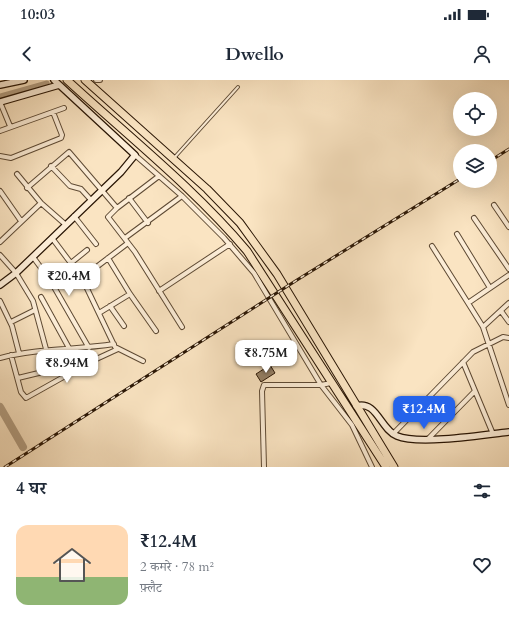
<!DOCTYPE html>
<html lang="hi">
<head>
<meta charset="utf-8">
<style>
	body { margin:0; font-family:Cardo,"Noto Serif Devanagari",serif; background:#f6f6f7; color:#1f2937; height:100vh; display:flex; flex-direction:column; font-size:15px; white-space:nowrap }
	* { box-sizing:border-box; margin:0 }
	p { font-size:13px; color:#747a83 }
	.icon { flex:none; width:22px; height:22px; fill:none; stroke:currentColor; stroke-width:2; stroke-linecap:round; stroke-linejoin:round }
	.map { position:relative; height:387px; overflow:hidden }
	.sheet { display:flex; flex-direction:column; background:#fff; flex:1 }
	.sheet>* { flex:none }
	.buttons { position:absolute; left:453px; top:12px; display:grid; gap:8px }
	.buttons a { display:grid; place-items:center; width:44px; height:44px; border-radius:50%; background:#fff; box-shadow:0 4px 16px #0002; font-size:20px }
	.price { position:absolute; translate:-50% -34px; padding:0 9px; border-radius:8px; background:#fff; color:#222; font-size:13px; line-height:26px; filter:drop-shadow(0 1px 2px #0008) }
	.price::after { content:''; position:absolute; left:50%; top:24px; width:12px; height:9px; margin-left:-6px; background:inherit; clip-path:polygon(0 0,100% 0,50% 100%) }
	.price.on { background:#2563eb; color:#fff }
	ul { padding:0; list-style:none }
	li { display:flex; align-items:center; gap:12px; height:100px; padding:0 16px }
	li+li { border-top:1px solid #e0e1e3 }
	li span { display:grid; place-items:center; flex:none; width:112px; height:80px; border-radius:12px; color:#555 }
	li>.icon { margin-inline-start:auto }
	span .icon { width:48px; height:48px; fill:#fffc; stroke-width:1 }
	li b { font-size:17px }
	h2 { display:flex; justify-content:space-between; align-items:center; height:48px; padding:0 16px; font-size:17px }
	.status { display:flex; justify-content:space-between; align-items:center; height:28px; padding:0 20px; background:#fff; direction:ltr }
	.status svg { height:11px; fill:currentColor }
	header { display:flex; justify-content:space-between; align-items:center; height:52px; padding:0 16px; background:#fff; font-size:18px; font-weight:600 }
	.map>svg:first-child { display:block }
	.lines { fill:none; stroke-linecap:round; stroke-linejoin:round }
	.canal { stroke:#b39e82; stroke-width:5 }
	.river { stroke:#b39e82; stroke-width:8 }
	.building { fill:#968167; stroke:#2a1605 }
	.lane-casing { stroke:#5e4a34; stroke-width:4 }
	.street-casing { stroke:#5e4a34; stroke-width:6 }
	.secondary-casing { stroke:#2a1605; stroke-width:8 }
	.highway-casing { stroke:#2a1605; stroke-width:9 }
	.lane { stroke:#fcedd7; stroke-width:2 }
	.street { stroke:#fcedd7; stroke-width:4 }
	.secondary { stroke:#fcedd7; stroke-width:5.5 }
	.highway { stroke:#fae4c2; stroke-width:7 }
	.rail-casing { stroke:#2a1605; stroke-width:3 }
	.rail { stroke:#fcedd7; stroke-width:1.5; stroke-dasharray:4.5; stroke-linecap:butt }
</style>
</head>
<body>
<div class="status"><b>10:03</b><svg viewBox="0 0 49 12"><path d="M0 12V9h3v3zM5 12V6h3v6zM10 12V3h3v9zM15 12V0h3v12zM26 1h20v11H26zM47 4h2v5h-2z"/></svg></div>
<header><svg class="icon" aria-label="back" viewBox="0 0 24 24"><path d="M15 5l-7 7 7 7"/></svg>Dwello<svg class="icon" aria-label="person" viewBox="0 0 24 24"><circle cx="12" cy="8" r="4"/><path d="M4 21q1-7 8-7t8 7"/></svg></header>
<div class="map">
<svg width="509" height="387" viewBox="0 0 509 387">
	<rect width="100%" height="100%" fill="#fae4c2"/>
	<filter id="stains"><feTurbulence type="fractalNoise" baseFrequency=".005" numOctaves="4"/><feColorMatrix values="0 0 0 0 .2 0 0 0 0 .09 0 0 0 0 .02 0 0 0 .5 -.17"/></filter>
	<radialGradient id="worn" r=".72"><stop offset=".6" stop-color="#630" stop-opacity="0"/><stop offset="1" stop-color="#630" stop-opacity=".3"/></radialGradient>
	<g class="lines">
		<path class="canal" d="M0 16 47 3"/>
		<path class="river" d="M0 327 23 367"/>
	</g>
	<path class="building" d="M270 285 275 293 261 302 256 294Z"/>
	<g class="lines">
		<g class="lane-casing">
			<path id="lane" d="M174 78 238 7"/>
		</g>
		<g class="street-casing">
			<path id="street" d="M96 0H100
				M0 22 10 46
				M0 51 64 28
				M135 75 182 116 224 158 254 193 321 305 352 345 372 387
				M0 76 11 78 61 58 62 55 53 32
				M51 86 70 106 81 109 91 120
				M17 94 41 123 66 145
				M159 96 117 128 108 137 135 172 182 247
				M27 108 69 72 117 128
				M0 111 21 141
				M129 118 148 143
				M494 125 509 147
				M74 136 96 164
				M474 138 509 189
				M457 154 490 208
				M52 158 82 198 115 267 143 281
				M125 158 182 116
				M0 162 41 123
				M432 166 468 223
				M0 175 16 193 33 221 46 269
				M33 177 50 200 89 268
				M108 178 130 214 156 251
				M509 195 468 223 483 247 509 325
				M82 198 128 163
				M50 200 87 170
				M159 211 230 164
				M41 217 69 268
				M0 221 12 246 19 273
				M110 226 124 246
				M501 231 509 242
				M99 233 130 214
				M11 242 35 230
				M483 247 509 223
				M11 275 21 312 26 318 92 281 118 269
				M0 278C38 268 76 270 114 264
				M463 282 493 354
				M18 298 47 291
				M393 354 473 272 503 257 509 258
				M428 359 475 311
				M264 387 262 311 264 305H321L331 303"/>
		</g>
		<g class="secondary-casing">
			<path id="secondary" d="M0 5 24 0
				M0 22 59 5
				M0 205 16 193 121 92 135 75 54 0
				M356 326C377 320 380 349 397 356 418 365 484 355 509 352"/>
		</g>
		<g class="highway-casing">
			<path id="highway" d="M67 0C128 56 194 108 247 171L386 387
				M85 0 207 109 240 143 277 194 394 387"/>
		</g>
		<use href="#lane" class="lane"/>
		<use href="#street" class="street"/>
		<use href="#secondary" class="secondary"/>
		<use href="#highway" class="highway"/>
		<g class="rail-casing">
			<path id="rail" d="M490 81 509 69
				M5 387 297 200 460 99"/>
		</g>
		<use href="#rail" class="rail"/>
	</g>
	<rect width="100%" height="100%" filter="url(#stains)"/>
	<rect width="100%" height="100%" fill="url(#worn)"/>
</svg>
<div class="buttons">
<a><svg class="icon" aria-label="locate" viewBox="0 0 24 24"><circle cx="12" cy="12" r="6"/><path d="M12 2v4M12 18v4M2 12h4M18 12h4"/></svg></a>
<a><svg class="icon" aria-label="layers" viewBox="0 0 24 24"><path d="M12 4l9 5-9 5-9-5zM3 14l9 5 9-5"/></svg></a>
</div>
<b class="price" style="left:69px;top:217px">₹20.4M</b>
<b class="price" style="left:266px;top:294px">₹8.75M</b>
<b class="price" style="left:67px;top:304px">₹8.94M</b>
<b class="price on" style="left:424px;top:350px">₹12.4M</b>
</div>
<section class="sheet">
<h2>4 घर<svg class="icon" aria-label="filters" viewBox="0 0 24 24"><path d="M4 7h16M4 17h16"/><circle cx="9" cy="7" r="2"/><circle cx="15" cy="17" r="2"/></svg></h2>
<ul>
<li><span style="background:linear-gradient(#ffd9b3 65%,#8fb573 0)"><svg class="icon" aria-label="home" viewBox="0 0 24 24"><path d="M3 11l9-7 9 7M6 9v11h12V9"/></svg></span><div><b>₹12.4M</b><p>2 कमरे · 78 m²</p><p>फ़्लैट</p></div><svg class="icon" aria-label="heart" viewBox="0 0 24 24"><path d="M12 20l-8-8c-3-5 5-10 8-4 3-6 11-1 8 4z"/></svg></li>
</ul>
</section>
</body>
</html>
